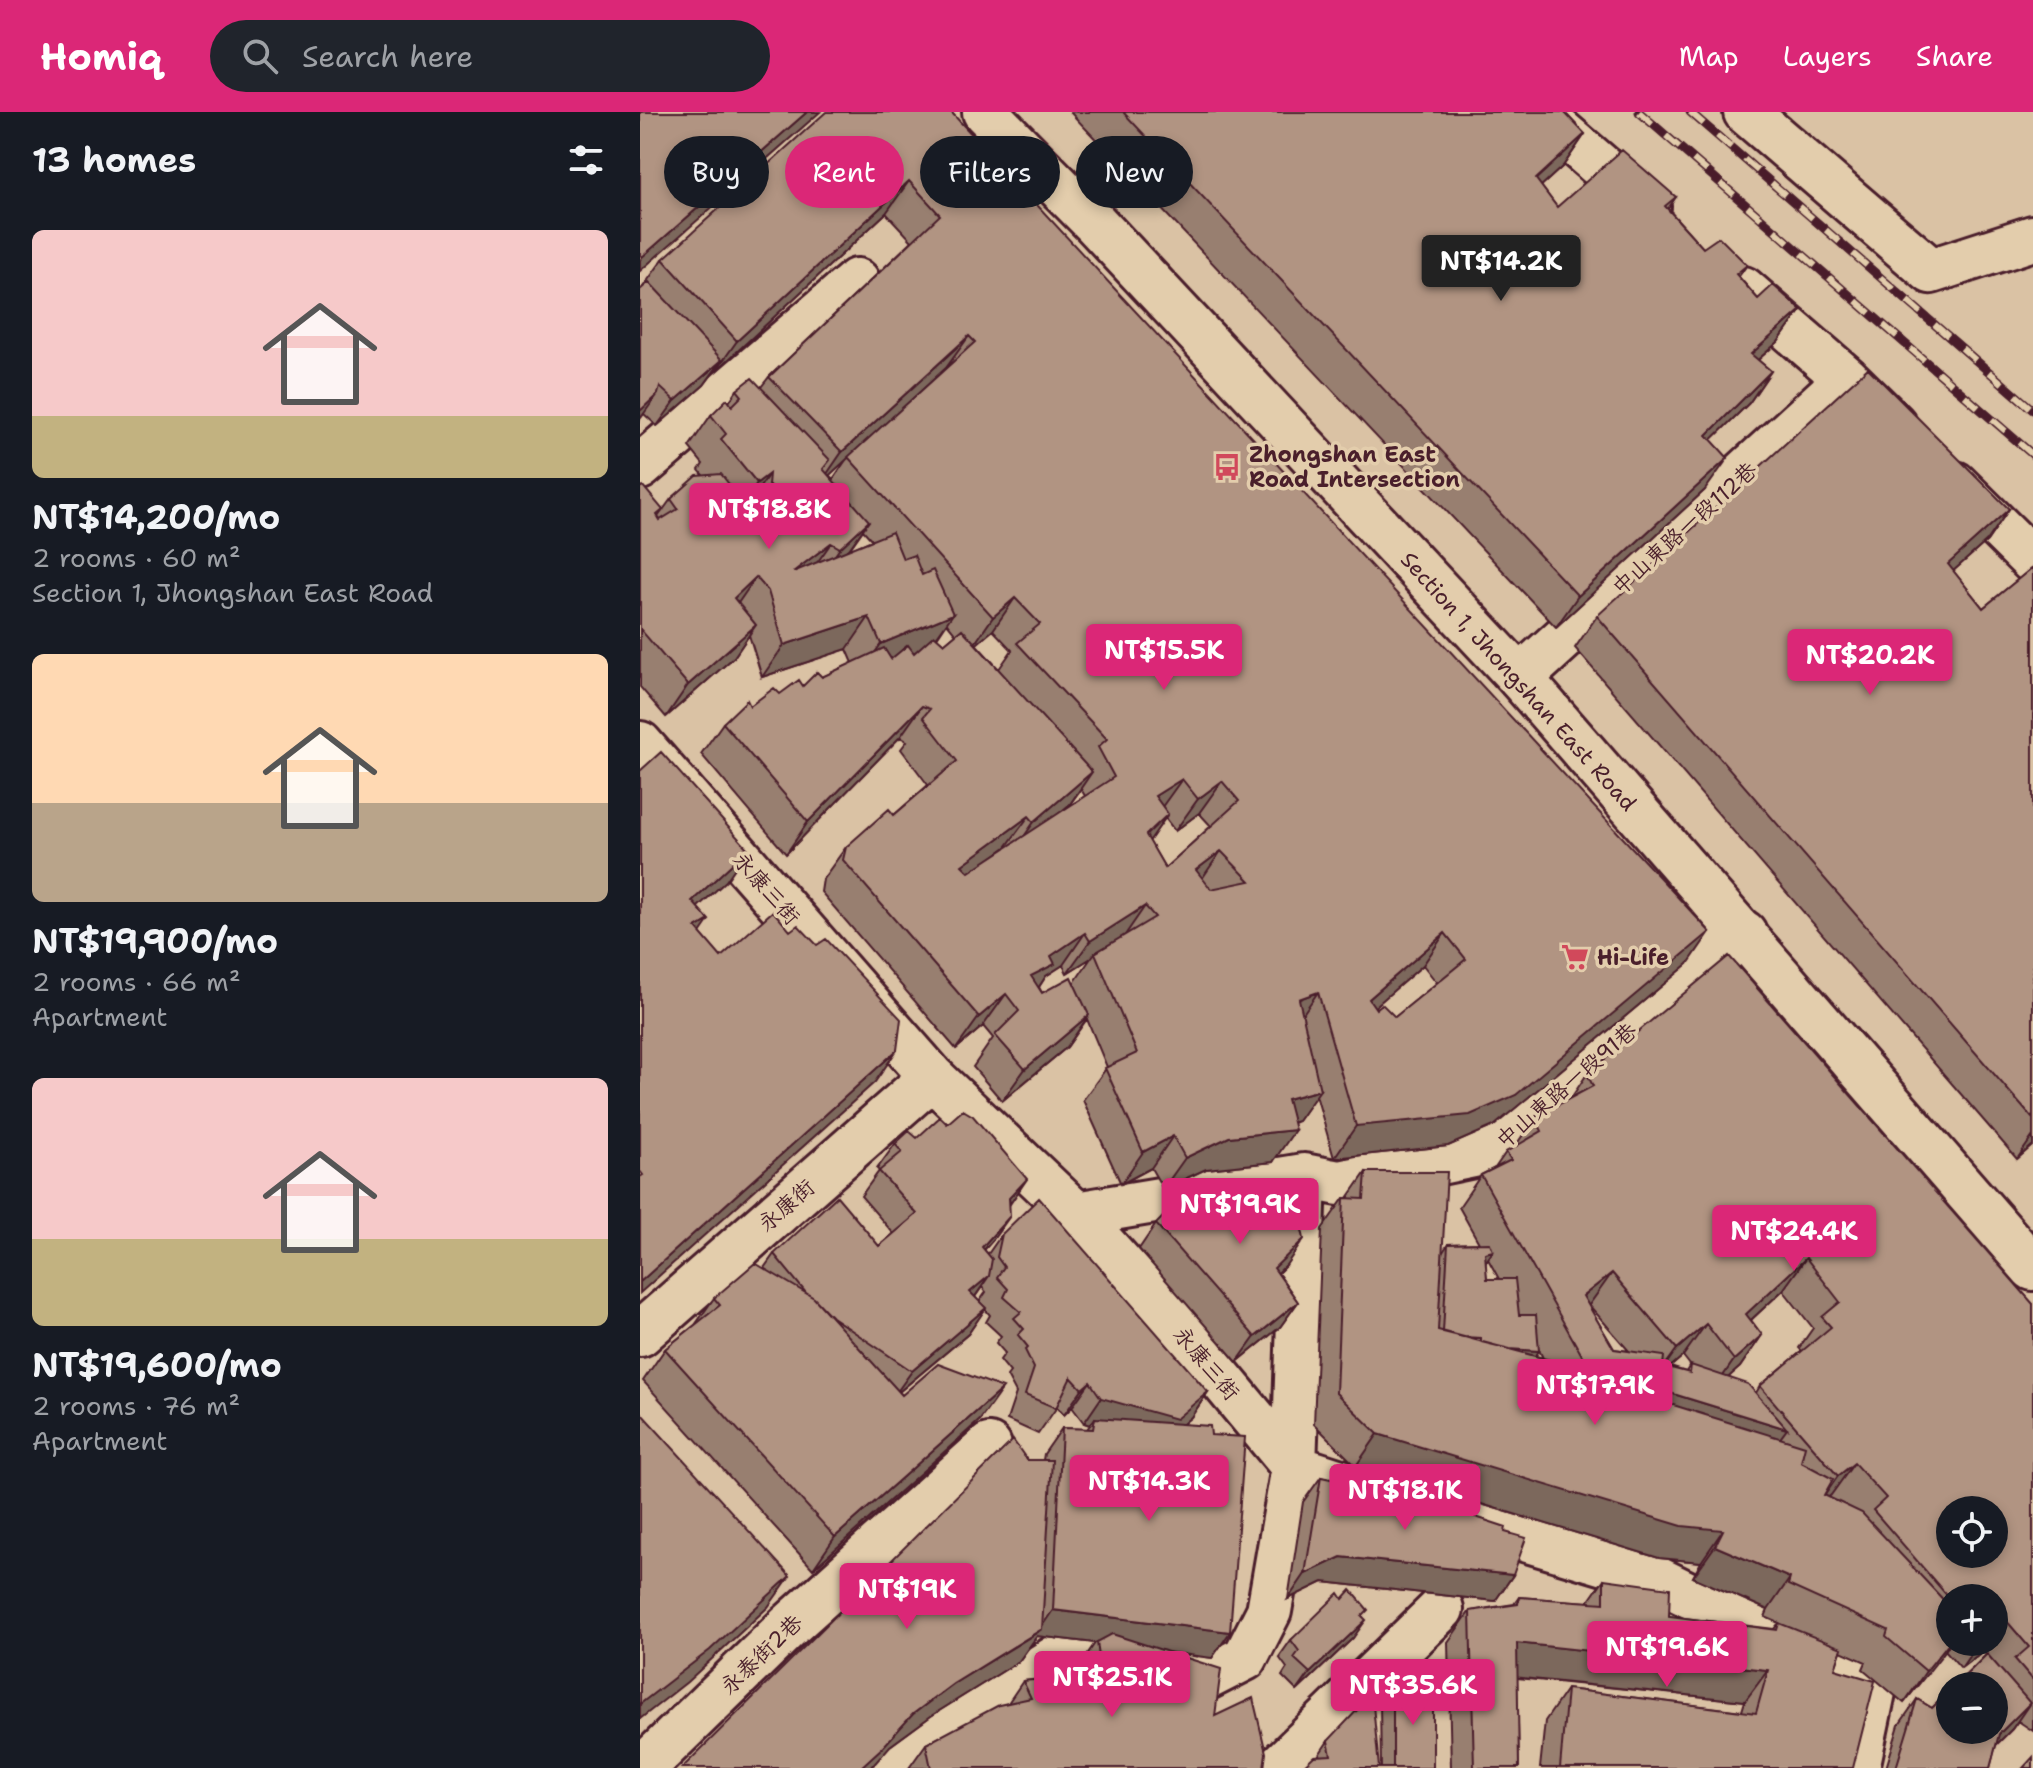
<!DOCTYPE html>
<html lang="en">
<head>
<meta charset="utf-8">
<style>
	body { margin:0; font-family:"Shantell Sans","LXGW WenKai TC",sans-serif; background:#20242c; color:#f1f3f6; height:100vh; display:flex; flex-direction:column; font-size:30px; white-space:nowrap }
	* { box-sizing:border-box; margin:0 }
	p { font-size:26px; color:#9ea1a6 }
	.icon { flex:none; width:44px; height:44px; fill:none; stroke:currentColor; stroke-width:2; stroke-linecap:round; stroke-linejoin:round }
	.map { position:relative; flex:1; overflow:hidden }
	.side { display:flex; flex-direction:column; background:#171b24; width:640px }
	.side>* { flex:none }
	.hud { position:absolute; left:24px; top:24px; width:760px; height:72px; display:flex; gap:16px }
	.controls { position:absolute; left:1296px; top:1384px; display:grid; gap:16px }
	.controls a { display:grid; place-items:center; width:72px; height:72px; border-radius:50%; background:#171b24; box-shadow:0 4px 12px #0003; font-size:40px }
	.price { position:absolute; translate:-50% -68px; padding:0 18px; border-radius:8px; background:#db2777; color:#fff; font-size:26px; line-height:52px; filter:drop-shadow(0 2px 4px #0008) }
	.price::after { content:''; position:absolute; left:50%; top:48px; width:24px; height:18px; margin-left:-12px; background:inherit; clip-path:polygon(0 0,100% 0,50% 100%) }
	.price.active { background:#222; color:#fff }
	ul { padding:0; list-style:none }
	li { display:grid; align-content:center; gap:16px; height:424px; padding:0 32px }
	li span { display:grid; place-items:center; height:248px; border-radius:12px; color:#555 }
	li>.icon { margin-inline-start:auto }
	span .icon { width:144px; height:144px; fill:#fffc; stroke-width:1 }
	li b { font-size:34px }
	h2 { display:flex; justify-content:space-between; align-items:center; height:96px; padding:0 32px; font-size:34px }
	.tag { padding:0 28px; border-radius:36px; background:#171b24; box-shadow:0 4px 12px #0003; font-size:28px; line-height:72px }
	.tag.active { background:#db2777; color:#fff }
	header { display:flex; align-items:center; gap:48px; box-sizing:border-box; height:112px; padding:0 40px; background:#db2777; color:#fff }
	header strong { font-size:38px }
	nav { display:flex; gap:44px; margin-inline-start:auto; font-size:28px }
	.search { width:560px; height:72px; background:#20242c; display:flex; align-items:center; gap:20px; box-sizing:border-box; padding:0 28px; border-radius:44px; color:#9ea1a6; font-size:30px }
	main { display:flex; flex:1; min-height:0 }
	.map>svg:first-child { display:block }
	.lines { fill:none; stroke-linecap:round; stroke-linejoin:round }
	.minor-casing { stroke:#4a1f2b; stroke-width:50 }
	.major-casing { stroke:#4a1f2b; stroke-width:50 }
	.minor { stroke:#e3cdac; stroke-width:44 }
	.major { stroke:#e3cdac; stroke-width:44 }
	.rail-casing { stroke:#4a1f2b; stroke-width:9 }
	.rail { stroke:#e3cdac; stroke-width:6; stroke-dasharray:18; stroke-linecap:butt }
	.wall { fill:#987f70; stroke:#4a1f2b; stroke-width:2; fill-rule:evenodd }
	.shaded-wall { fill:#7c685b; stroke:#4a1f2b; stroke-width:2 }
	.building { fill:#b19482; stroke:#4a1f2b; stroke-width:2; fill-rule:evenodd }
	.labels { text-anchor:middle; stroke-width:7; stroke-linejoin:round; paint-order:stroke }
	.poi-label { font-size:22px; font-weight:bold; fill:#4a1f2b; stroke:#e3cdac; text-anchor:start }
	.street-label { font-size:22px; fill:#4a1f2b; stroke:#e3cdac }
</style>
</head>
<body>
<header>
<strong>Homiq</strong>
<div class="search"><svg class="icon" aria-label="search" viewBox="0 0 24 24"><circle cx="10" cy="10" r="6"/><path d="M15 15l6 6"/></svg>Search here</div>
<nav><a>Map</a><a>Layers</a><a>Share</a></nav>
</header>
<main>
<section class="side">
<h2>13 homes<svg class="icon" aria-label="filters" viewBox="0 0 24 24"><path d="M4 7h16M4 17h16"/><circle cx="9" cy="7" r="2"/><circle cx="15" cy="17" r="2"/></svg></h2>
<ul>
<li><span style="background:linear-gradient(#f6c9c9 75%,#c2b280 0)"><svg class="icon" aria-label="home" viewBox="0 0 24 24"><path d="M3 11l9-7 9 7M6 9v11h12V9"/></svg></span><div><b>NT$14,200/mo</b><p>2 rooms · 60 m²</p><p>Section 1, Jhongshan East Road</p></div></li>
<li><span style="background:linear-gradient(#ffd9b3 60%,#b9a48a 0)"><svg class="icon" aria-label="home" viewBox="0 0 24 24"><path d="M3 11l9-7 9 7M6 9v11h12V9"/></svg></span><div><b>NT$19,900/mo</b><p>2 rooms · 66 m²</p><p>Apartment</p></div></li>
<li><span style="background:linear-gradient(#f6c9c9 65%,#c2b280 0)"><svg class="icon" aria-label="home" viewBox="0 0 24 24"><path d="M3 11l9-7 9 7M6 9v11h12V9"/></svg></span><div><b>NT$19,600/mo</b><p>2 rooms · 76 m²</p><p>Apartment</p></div></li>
</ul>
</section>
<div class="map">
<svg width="1393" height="1656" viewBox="0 0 1393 1656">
	<rect width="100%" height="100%" fill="#dac2a4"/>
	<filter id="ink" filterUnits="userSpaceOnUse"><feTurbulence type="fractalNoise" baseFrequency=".0125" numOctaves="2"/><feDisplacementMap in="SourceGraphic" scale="16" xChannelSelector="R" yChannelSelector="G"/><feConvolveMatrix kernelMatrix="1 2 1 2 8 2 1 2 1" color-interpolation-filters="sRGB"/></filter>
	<g filter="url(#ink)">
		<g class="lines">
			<g class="minor-casing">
				<path id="minor" d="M898 0 1008 95
					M1106 0 1291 159 1393 126
					M1103 177 1207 267 1254 313
					M0 355 217 169
					M1315 372 1393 449
					M880 566 1207 267
					M0 632 292 965 436 1102 537 1214 654 1355 747 1385
					M436 1102 664 1064 699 1071 848 1040 1104 821
					M0 1222 292 965
					M828 1410 1015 1466 1234 1575 1217 1656
					M3 1656 150 1513 349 1334
					M253 1656 281 1631 425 1540 560 1569 605 1546 629 1499 654 1355 664 1064
					M638 1656 801 1497"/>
			</g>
			<g class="major-casing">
				<path id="major" d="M345 0 454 110 880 566 1393 1156"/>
			</g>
			<use href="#minor" class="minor"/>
			<use href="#major" class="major"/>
			<g class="rail-casing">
				<path id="rail" d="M999 0 1393 343
					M1050 0 1393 298"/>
			</g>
			<use href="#rail" class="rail"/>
		</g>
		<path class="wall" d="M311 0 1048 852 854 1014 808 1034 694 1046 676 983 658 1009 653 1011 633 1050 566 1057 523 1077 511 1056 481 1072 443 988 467 955 447 907 427 935 362 989 333 955 353 926 343 914 316 937 181 780 183 767 206 735 254 703 288 673 261 637 267 629 260 625 146 742 61 642 83 611 110 594 163 574 213 551 207 537 122 565 109 523 94 545 26 605 0 575V376L23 398 18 405 31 387 63 363 59 358 63 352 49 335 71 303 89 290 97 278 121 275 129 265 272 129 246 101 75 260H74L64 273 17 314 4 302 0 307 3 175 23 147ZM206 348 193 367 189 363ZM223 418 232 428 209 438ZM307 511 316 522 304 532 297 526ZM353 518 372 538 359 557 336 532ZM441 677 445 684 423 698 430 692ZM559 701 571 714 525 756 509 729 525 706 535 719ZM451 846 434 871 402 881 399 875 406 864 423 853 427 861ZM783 853 797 871 755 905 736 897 734 895Z
			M430 0H924L945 22 923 54 901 74 917 95 1036 85 1028 97 1063 136 1099 165 1118 187 1161 198 1138 230 1118 248 1131 259 1109 291 1071 328 1065 378 916 515Z
			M1369 397 1347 429 1313 459 1343 496 1393 455V1033L1377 1047 935 536 957 504Z
			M947 962 1393 1192V1619L1378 1609 1372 1617 1356 1633 1350 1656H1246L1259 1613 1277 1587 1292 1596 1346 1543 1343 1539 1321 1556 1305 1538 1264 1591 1223 1557 1226 1550 1201 1539 1195 1557 1213 1656H900L905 1609 927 1577 1102 1599 1105 1589 877 1566 879 1656H811L808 1530 830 1499 874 1492 879 1485 948 1490 964 1467 1029 1504 1134 1517 1139 1511 1125 1505 1128 1498 1053 1465 1061 1450 1019 1446 716 1354 674 1312 682 1117 704 1086H708L726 1060 803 1140 808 1132 839 1131 819 1095 841 1063 855 1056 866 1040 874 1036 895 1005 931 986ZM848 1147 859 1167H847L845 1151ZM1143 1178 1173 1216 1159 1236 1162 1239 1120 1274 1116 1281 1088 1265 1100 1255 1122 1223 1111 1208ZM948 1193H949L989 1239 974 1237ZM899 1238 903 1246 895 1244ZM1043 1244 1050 1253 1046 1260 1030 1255ZM1310 1486H1354V1530H1310Z
			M277 1026 369 1092 352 1129 344 1138 348 1142 362 1122 568 1280 551 1305 542 1312 590 1520 572 1546 530 1540 575 1604 624 1656H269L286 1632 368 1591 383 1569 410 1566 420 1552 444 1547 455 1531 397 1524 379 1549 291 1604 250 1634 387 1348H403L404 1342 422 1316 447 1317 450 1313 444 1311 432 1295 424 1303 417 1295 398 1322 367 1308 376 1281 367 1264 370 1260 360 1248 365 1241 356 1231 361 1224 346 1210 350 1203 345 1197 328 1222 259 1280 262 1283 340 1308 173 1457 3 1269 25 1237 55 1213 74 1186 124 1156 134 1142 239 1134 254 1122 221 1084 239 1059 237 1057 255 1032ZM342 1175 346 1180 339 1190 335 1185Z
			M584 1090 646 1153 638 1161 658 1190 640 1215 597 1250 499 1137 516 1112Z
			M681 1365 865 1420 873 1463 855 1489 683 1470 648 1487 663 1390Z
			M703 1487 723 1505 713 1526 657 1579 642 1564 647 1556 639 1545 651 1528Z
			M753 1573 793 1656H741L740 1590Z
			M688 1629 739 1656 678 1644Z"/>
		<path class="shaded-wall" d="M167 0H180L0 159V148L2 145Z
			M945 22 923 54 874 99 896 67Z
			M269 69 246 101 75 260 97 229Z
			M1107 153 1085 184 1096 162Z
			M1161 198 1138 230 1089 273 1111 242Z
			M329 224 306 256 180 372 202 340Z
			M82 248 64 273 17 314 35 289Z
			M1131 259 1109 291 1044 355 1067 323Z
			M18 282 0 307V299Z
			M1088 346 1065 378 916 515 938 484Z
			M129 362 107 394 95 403 117 371Z
			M1369 397 1347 429 1285 484 1308 452Z
			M229 409 207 440 178 468 200 436Z
			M191 431 169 462 131 492 153 460Z
			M116 465 94 497V486Z
			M375 486 353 518 331 537 353 505Z
			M313 502 290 534 219 563 241 532Z
			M229 505 207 537 122 565 144 533Z
			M116 513 94 545 26 605 48 573Z
			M282 594 260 625 146 742 168 710Z
			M452 660 430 692 372 742 394 710Z
			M542 667 519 699 515 684Z
			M582 669 559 701 535 719 558 687Z
			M528 702 506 734V723Z
			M389 704 366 735 299 785 322 753Z
			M108 737 86 769 30 821 52 789Z
			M581 739 559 771 556 758Z
			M505 794 483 826 455 841 451 846 427 861 450 829Z
			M69 808 47 840 56 816Z
			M1070 820 1048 852 854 1014 808 1034 694 1046 716 1014Z
			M445 821 423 853 406 864 393 884 391 864 411 844Z
			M805 821 783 853 707 919 729 887Z
			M678 880 656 912 659 887Z
			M366 882 343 914 316 937 339 905Z
			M449 903 427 935 362 989 385 957Z
			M257 938 235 970 0 1181V1170Z
			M680 978 658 1009 625 1019 647 987Z
			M655 1018 633 1050 566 1057 523 1077 545 1046 589 1025Z
			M533 1024 511 1056 481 1072 503 1040Z
			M1393 1024V1033L1377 1047Z
			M387 1067 370 1092 369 1086Z
			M370 1104 352 1129 324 1160 342 1135Z
			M664 1127 646 1153 617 1181 634 1156Z
			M853 1139 841 1157 845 1141Z
			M1166 1146 1143 1178 1084 1233 1106 1202Z
			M972 1161 949 1193 925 1212 943 1184Z
			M349 1164 332 1189 330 1180Z
			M658 1190 640 1215 597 1250 615 1225Z
			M346 1196 328 1222 254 1284 272 1259Z
			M1066 1212 1043 1244 1014 1269 1037 1237Z
			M1122 1223 1100 1255 1072 1280 1094 1248Z
			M840 1236 899 1239 886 1257Z
			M949 1256 1147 1317 1124 1348 927 1288Z
			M450 1270 432 1295 424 1303 442 1277Z
			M363 1276 340 1308 173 1457 195 1425Z
			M568 1280 551 1305 518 1333 455 1306 450 1313 444 1311 461 1286Z
			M738 1322 1083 1418 1061 1450 1019 1446 716 1354Z
			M1214 1351 1191 1383 1176 1396 1198 1364Z
			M1075 1434 1150 1466 1128 1498 1053 1465Z
			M701 1445 873 1463 855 1489 683 1470 648 1487 665 1462Z
			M150 1464 128 1495 47 1570 0 1607V1592Z
			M413 1498 590 1520 572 1546 457 1531V1530L455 1531 397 1524 379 1549 291 1604 250 1634 231 1656H220L273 1602 313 1572 398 1520Z
			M1365 1507 1354 1523V1516Z
			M726 1508 713 1526 657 1579 670 1561Z
			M1310 1529 1311 1530 1302 1543 1264 1591 1286 1559Z
			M1339 1530H1349L1343 1539 1321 1556Z
			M877 1531 1128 1558 1105 1589 854 1563Z
			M1390 1591 1372 1617 1341 1648 1359 1622Z"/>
		<path class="building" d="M0 0H167L2 145 0 143Z
			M186 0H311L1070 820 876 983 830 1003 716 1014 678 880 659 887 680 978 647 987 655 1018 589 1025 545 1046 533 1024 503 1040 465 956 497 941 455 841 515 805 505 794 450 829 445 821 411 844 415 852 391 864 402 881 431 865 449 903 385 957 355 923 379 899 366 882 339 905 203 748 206 735 249 697 254 703 317 649 283 605 290 597 282 594 168 710 83 611 107 588 110 594 134 576 140 582 159 568 163 574 177 560 182 565 244 536 251 547 268 533 274 541 294 523 304 532 322 517 452 660 394 710 389 704 322 753 329 760 474 665 458 635 467 627 377 531 400 512 375 486 353 505 208 345 335 230 329 224 202 340 129 265 300 103 269 69 97 229 23 147ZM542 667 558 687 582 669 599 689 525 756 506 723 528 702 515 684ZM581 739 610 769 571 777 556 758ZM805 821 826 847 755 905 742 892 736 897 729 887Z
			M483 0H924L945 22 896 67 917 95 982 38 1036 85 1025 94 1063 136 1079 125 1107 153 1096 162 1118 187 1133 173 1161 198 1111 242 1131 259 1067 323 1088 346 938 484Z
			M9 170 82 248 35 289 20 275 18 282 0 299V178Z
			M1228 256 1369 397 1308 452 1343 496 1393 455V1007L957 504Z
			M112 266 190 348 183 357 229 409 200 436 191 431 153 460 252 420 263 447 274 443 282 463 293 458 313 502 241 532 229 505 144 533 128 479 116 465 94 486 116 513 48 573 0 517V376L3 374 23 398 17 403 20 408 38 397 31 387 57 364 81 362 121 413 127 408 121 399 136 382 128 373 129 362 117 371 81 327 86 322 71 303 87 287 92 294 102 284 97 278Z
			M21 640 108 737 52 789 69 808 56 816 81 845 133 799 150 819 158 813 177 833 186 827 261 907 257 938 0 1170V1065L3 1063 0 1059V659Z
			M1089 844 1393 1192V1568L1375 1547 1389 1535 1365 1507 1354 1516V1486L1310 1487 1233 1398 1246 1386 1214 1351 1198 1364 1120 1274 1191 1215 1182 1205 1200 1190 1166 1146 1106 1202 1122 1223 1094 1248 1066 1212 1037 1237 972 1161 943 1184 974 1237 1024 1244 1023 1254 1050 1261 1051 1253 1108 1272 1147 1317 949 1256 841 1063 871 1048 866 1040 902 1019 895 1005 953 974 947 962ZM1310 1398H1354V1442H1310Z
			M323 998 333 1004 387 1067 369 1086 370 1104 342 1135 352 1147 349 1164 330 1180 346 1196 272 1259 192 1205 174 1186 166 1181 134 1142 197 1084 239 1134 277 1102 239 1059 262 1040 255 1032 269 1019 277 1026 300 1005 307 1012Z
			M726 1060H807L798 1218 936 1255 972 1274 1165 1334 1161 1350 1193 1367 1184 1383 1222 1401 1310 1495V1529L1286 1559 1246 1525 1248 1518 1148 1473 1150 1466 1075 1434 1083 1418 1042 1414 738 1322 696 1281 704 1086 724 1087Z
			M615 1065 653 1075 664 1127 634 1156 658 1190 615 1225 516 1112 551 1076 571 1075 584 1090Z
			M399 1086 568 1280 536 1307 461 1286 450 1270 442 1277 431 1265 416 1296 385 1283 394 1256 385 1238 388 1235 378 1223 384 1217 374 1206 381 1200 364 1185 368 1177 357 1165 364 1155 357 1145 362 1122Z
			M850 1131 853 1139 845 1141 847 1167H875L879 1203H896L899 1239 870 1237 841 1230V1226L823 1225 803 1220 808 1132Z
			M115 1151 174 1186 262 1283 298 1252 363 1276 195 1425 25 1237 80 1193 74 1186Z
			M0 1300 150 1464 70 1538 0 1592Z
			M455 1306 570 1314 571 1323 605 1325 590 1520 413 1498 422 1316 453 1317Z
			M373 1328 387 1348H412L402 1517 313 1572 273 1602 243 1635 220 1656H42Z
			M681 1365 766 1382 866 1415 865 1420 886 1426 873 1463 701 1445 665 1462Z
			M964 1467 1030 1476 1029 1504 1137 1518 1139 1511 1202 1536 1195 1557 1235 1569 1213 1656H920L927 1577 1116 1601 1128 1558 877 1531 879 1656H834L830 1499 878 1492 879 1485 964 1491Z
			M711 1478 728 1498 722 1504 726 1508 670 1561 654 1546 659 1539 651 1528 699 1481 703 1487Z
			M472 1522 581 1557 575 1604 613 1586 626 1641 624 1656H291L286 1632 359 1593 391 1586 383 1569 424 1565 420 1552 459 1545 457 1530Z
			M1347 1542 1390 1591 1359 1622 1350 1656H1256L1277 1587 1292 1596 1310 1579V1618H1354V1574H1315Z
			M753 1573 793 1574V1656H753Z
			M733 1593 739 1656H661L674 1644 691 1643 688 1629 721 1594Z
			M1393 1645V1656H1383Z"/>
	</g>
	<defs>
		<g id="bus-bare" transform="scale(2.16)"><path d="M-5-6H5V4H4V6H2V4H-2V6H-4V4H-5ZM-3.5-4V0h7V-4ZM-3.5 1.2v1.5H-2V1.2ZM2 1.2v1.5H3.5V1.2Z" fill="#d1495b" stroke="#e3cdac" stroke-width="2.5" paint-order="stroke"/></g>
		<g id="supermarket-bare" transform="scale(2.16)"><path d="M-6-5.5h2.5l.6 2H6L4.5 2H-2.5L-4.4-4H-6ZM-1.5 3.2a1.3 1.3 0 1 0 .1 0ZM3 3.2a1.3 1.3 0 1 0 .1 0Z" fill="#d1495b" stroke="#e3cdac" stroke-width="2.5" paint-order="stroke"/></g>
	</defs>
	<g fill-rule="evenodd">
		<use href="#bus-bare" x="587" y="355"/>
		<use href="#supermarket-bare" x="935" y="845"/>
	</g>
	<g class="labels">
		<g class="poi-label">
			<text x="609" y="350">Zhongshan East<tspan x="609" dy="25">Road Intersection</tspan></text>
			<text x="957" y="853">Hi-Life</text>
		</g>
		<g class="street-label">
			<text transform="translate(1044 416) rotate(-42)" y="8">中山東路一段112巷</text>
			<text transform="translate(879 569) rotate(48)" y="8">Section 1, Jhongshan East Road</text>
			<text transform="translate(127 776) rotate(49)" y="8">永康三街</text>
			<text transform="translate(926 973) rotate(-41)" y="8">中山東路一段91巷</text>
			<text transform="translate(146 1093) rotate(-41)" y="8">永康街</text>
			<text transform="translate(567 1251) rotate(50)" y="8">永康三街</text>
			<text transform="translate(121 1542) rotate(-44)" y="8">永泰街2巷</text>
		</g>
	</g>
</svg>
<div class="controls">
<a><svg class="icon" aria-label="locate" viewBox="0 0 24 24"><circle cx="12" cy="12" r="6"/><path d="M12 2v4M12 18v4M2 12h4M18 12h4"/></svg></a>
<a>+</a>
<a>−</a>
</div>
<b class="price active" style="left:861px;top:191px">NT$14.2K</b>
<b class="price" style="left:129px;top:439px">NT$18.8K</b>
<b class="price" style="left:524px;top:580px">NT$15.5K</b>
<b class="price" style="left:1230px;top:585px">NT$20.2K</b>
<b class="price" style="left:600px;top:1134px">NT$19.9K</b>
<b class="price" style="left:1154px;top:1161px">NT$24.4K</b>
<b class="price" style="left:955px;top:1315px">NT$17.9K</b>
<b class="price" style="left:509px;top:1411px">NT$14.3K</b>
<b class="price" style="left:765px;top:1420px">NT$18.1K</b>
<b class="price" style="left:267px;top:1519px">NT$19K</b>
<b class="price" style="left:1027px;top:1577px">NT$19.6K</b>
<b class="price" style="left:472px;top:1607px">NT$25.1K</b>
<b class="price" style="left:773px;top:1615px">NT$35.6K</b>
<div class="hud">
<a class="tag">Buy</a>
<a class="tag active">Rent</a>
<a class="tag">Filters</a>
<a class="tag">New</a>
</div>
</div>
</main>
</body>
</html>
